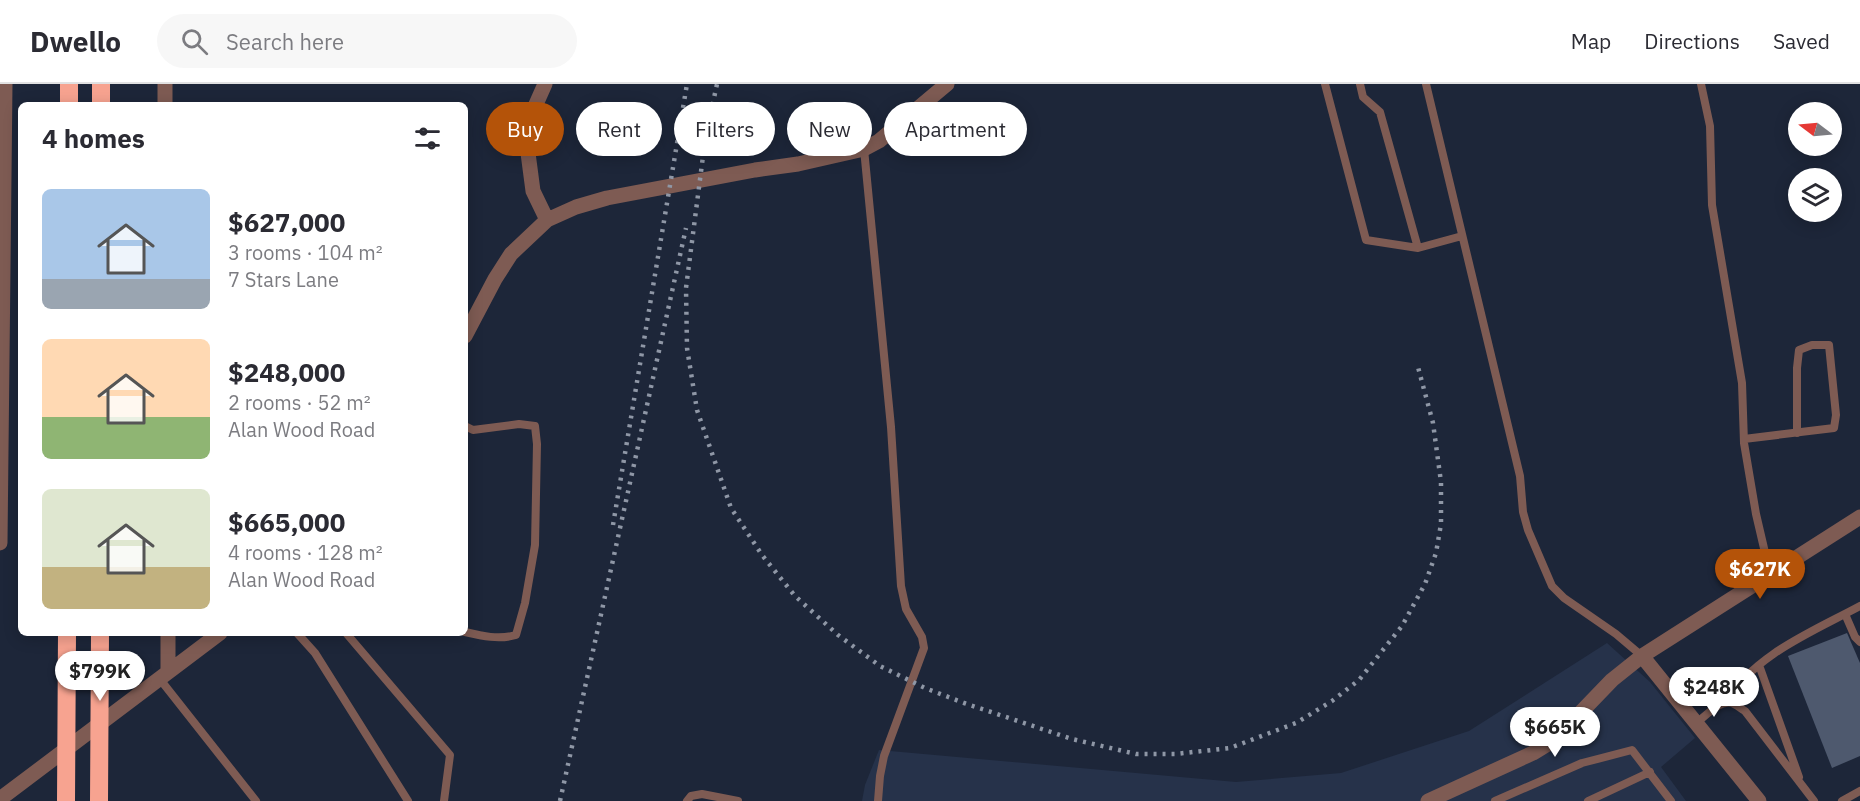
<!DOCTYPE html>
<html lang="en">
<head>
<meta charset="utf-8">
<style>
	body { margin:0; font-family:"IBM Plex Sans",sans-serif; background:#f7f7f7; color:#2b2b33; height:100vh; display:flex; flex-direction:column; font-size:22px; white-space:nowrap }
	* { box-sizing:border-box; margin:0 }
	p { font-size:20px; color:#7c7c81 }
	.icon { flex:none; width:33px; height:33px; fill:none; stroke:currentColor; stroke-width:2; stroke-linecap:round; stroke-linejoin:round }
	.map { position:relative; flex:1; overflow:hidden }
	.details { position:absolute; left:18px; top:18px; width:450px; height:534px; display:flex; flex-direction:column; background:#fff; border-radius:9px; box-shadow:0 3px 15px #0003 }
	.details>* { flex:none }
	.guide { position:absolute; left:486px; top:18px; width:570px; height:54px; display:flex; gap:12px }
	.needle { width:39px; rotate:286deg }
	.buttons { position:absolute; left:1788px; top:18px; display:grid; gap:12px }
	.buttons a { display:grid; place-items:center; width:54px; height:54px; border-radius:50%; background:#fff; box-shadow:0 3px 15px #0003; font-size:30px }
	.price { position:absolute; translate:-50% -51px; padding:0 14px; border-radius:21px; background:#fff; color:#222; font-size:20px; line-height:39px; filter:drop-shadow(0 2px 3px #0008) }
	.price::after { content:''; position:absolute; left:50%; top:36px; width:18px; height:14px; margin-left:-9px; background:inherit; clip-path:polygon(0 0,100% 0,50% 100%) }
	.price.active { background:#b45309; color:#fff }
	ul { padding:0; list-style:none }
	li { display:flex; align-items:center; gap:18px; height:150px; padding:0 24px }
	li span { display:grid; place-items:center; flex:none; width:168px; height:120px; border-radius:9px; color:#555 }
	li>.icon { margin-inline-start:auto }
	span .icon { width:72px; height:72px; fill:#fffc; stroke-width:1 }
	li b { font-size:26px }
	h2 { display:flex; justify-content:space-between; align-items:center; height:72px; padding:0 24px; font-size:26px }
	.pill { padding:0 21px; border-radius:27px; background:#fff; box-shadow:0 3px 15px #0003; font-size:21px; line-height:54px }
	.pill.active { background:#b45309; color:#fff }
	header { display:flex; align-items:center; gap:36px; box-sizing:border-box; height:84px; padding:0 30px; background:#fff; border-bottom:2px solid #e1e1e2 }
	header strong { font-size:28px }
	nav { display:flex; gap:33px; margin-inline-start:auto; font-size:21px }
	.search { width:420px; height:54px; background:#f7f7f7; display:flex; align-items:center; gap:15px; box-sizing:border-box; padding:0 21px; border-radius:33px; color:#7c7c81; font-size:22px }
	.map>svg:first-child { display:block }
	.built { fill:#26324a }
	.building { fill:#4e596e }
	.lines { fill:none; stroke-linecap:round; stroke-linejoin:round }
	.service { stroke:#7e5b53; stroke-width:8 }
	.minor { stroke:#7e5b53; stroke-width:15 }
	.motorway { stroke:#f7a390; stroke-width:18 }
	.rail { stroke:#8f97a6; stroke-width:4.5; stroke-dasharray:3 6; stroke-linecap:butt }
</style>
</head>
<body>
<header>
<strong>Dwello</strong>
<div class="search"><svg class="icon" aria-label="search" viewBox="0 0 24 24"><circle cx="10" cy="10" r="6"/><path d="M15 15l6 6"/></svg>Search here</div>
<nav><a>Map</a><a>Directions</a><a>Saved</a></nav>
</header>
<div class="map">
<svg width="1860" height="717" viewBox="0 0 1860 717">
	<rect width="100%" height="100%" fill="#1d2639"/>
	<path class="built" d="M1607 559 1650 598 1695 654 1661 683 1686 717H862L865 701 879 666 1236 698 1341 689 1469 647Z"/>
	<path class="building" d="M1847 549 1860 579V672L1832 684 1788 572Z"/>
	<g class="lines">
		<path class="service" d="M1325 0 1366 156 1418 164 1462 152
			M1360 0 1363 13 1380 28 1418 164
			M1426 0 1520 392 1523 428 1528 446 1552 502 1564 514 1616 550 1642 572
			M1701 0 1710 42 1712 121 1742 299 1744 359 1756 430 1770 490
			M864 65 891 343 901 502 906 525 922 553 924 564 884 672 880 692 878 717
			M465 342 473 346 519 340 535 342 537 360 535 461 525 519 516 551C499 556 482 552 465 548
			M1744 355 1834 344 1836 331 1829 261H1812L1799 266 1797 284V349
			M1845 530 1855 553 1860 558
			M297 549 315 569 408 717
			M346 549 450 671 444 717
			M1759 581 1799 693
			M159 594 256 717
			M1725 619C1755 570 1812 548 1860 522
			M1696 639C1705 633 1720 615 1732 619 1736 620 1741 625 1745 627L1814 717
			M687 717 691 712 702 710 738 717
			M1495 717 1582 679 1632 666 1671 717
			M1588 717 1650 688
			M1842 717 1860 707"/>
		<path class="minor" d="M545 0 533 27 528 69 533 107 547 136
			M165 21V0
			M465 252 495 195 511 170 547 136 576 123 607 114 755 86 798 80 864 65 879 57 947 0
			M0 459 5 0
			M168 549V587
			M1642 572 1759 717
			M0 715 220 549
			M1428 717 1533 669 1546 661 1559 651 1612 596 1642 572 1860 433"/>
		<path class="motorway" d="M69 21V0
			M101 21V0
			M66 717 67 549
			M99 717 100 549"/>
		<path class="rail" d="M706 49 686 204 687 264 697 326 731 424 762 471 795 512 838 551 880 582 925 604 964 619 1072 655 1136 670H1175L1230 664 1296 639 1332 617 1359 596 1402 542 1425 500 1436 469 1441 440V398L1433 339 1418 283
			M705 56 717 0
			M613 441 687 0
			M560 717 686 144"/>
	</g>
</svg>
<div class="buttons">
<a><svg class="needle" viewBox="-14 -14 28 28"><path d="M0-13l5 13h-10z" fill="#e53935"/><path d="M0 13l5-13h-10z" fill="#7c7c81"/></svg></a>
<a><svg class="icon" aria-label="layers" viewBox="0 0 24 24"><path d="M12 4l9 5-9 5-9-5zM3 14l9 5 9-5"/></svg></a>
</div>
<b class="price active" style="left:1760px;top:516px">$627K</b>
<b class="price" style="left:100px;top:618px">$799K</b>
<b class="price" style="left:1714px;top:634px">$248K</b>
<b class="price" style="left:1555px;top:674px">$665K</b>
<div class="guide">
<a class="pill active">Buy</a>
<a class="pill">Rent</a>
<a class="pill">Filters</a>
<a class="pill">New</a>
<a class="pill">Apartment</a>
</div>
<section class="details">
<h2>4 homes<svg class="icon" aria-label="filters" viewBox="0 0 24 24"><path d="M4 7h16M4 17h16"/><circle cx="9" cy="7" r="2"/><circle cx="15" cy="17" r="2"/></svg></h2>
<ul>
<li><span style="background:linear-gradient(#a9c7e8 75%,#9aa5b1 0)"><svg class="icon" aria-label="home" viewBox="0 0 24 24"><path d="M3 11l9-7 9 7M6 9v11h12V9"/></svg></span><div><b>$627,000</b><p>3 rooms · 104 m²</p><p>7 Stars Lane</p></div></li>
<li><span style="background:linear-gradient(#ffd9b3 65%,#8fb573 0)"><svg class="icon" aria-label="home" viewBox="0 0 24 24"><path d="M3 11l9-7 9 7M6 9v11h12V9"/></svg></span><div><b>$248,000</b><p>2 rooms · 52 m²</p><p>Alan Wood Road</p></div></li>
<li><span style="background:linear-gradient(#dfe7d0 65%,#c2b280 0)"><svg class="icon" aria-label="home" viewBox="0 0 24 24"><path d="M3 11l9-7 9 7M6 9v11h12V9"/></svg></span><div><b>$665,000</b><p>4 rooms · 128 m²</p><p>Alan Wood Road</p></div></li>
</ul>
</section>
</div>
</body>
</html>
